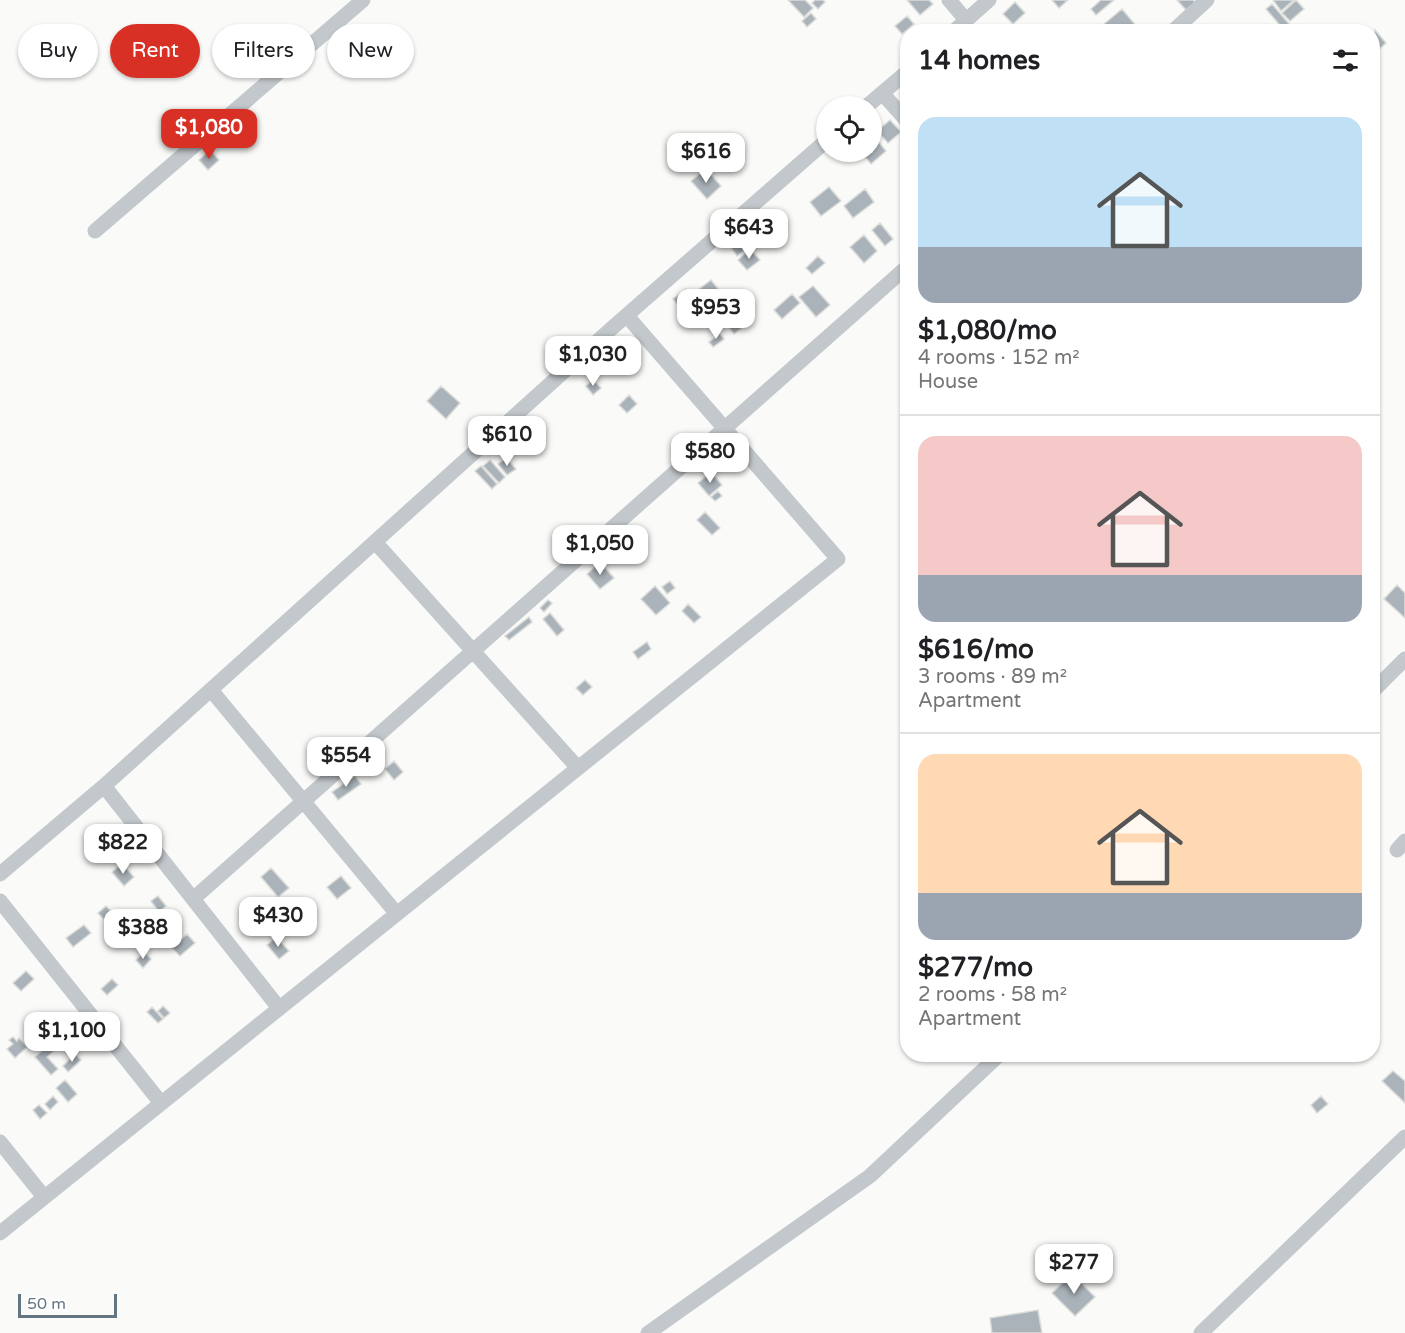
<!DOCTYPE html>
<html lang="en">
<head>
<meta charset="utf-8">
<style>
	body { margin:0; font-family:"Varela Round",sans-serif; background:#f2f2f2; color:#202124; height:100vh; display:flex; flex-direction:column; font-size:22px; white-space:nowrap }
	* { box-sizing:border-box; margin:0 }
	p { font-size:20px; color:#757577 }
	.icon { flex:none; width:33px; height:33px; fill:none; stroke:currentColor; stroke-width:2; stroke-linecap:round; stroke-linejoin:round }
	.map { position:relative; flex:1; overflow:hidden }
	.sheet { position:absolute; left:900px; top:24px; width:480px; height:1038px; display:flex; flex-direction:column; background:#fff; border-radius:24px; box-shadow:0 2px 4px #0004 }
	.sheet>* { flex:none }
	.banner { position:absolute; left:18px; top:24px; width:570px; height:54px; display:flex; gap:12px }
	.fabs { position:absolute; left:816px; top:96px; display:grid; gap:12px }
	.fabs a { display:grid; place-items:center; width:66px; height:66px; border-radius:50%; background:#fff; box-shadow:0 2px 4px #0004; font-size:30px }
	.scale { position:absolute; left:18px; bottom:15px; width:99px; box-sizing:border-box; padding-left:6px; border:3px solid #657683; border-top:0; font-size:16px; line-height:21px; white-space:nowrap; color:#657683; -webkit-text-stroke:4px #fff; paint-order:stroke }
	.price { position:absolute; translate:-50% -51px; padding:0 14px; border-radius:12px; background:#fff; color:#222; font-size:20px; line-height:39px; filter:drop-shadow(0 2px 3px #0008) }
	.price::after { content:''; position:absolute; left:50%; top:36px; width:18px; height:14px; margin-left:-9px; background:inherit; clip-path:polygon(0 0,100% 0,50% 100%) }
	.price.current { background:#d93025; color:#fff }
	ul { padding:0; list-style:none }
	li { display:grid; align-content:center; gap:12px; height:318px; padding:0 18px }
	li+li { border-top:2px solid #e0e0e0 }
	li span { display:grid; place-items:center; height:186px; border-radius:18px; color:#555 }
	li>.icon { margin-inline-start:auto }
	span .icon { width:108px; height:108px; fill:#fffc; stroke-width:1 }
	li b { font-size:26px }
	h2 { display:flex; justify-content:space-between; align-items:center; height:72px; padding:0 18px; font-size:26px }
	.chip { padding:0 21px; border-radius:27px; background:#fff; box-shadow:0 2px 4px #0004; font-size:21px; line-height:54px }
	.chip.current { background:#d93025; color:#fff }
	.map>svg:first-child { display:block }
	.building { fill:#aab3b9; stroke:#dcdcda; stroke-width:1.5 }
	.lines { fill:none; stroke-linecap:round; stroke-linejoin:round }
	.minor { stroke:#c3c8cc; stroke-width:15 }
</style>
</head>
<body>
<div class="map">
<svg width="1405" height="1333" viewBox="0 0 1405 1333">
	<rect width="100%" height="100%" fill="#fafaf8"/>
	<path class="building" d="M788 0H805L813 8 804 17Z
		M815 0H823L825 2 818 9 812 3Z
		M907 0H929L933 4 920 15Z
		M1052 0H1068L1059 8Z
		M1101 0H1114L1096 15 1091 9Z
		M1177 0H1193L1195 2 1186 10Z
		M1273 0H1294L1281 11Z
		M1296 0 1304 9 1290 21 1282 13Z
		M1015 2 1025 13 1013 24 1003 14Z
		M1272 4 1290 25 1284 30 1266 9Z
		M1122 9 1138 28 1134 32H1110L1104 24Z
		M811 13 816 19 807 27 802 21Z
		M907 16 914 24 902 34 895 26Z
		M1375 30 1386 43 1375 53 1372 51Z
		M890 120 901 132 888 143 877 131Z
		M872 134 886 151 871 164 861 152H872Z
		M210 150 219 160 208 170 199 160Z
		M908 157V170L901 163Z
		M706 169 721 186 707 199 691 181Z
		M829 187 841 201 821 216 810 202Z
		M865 189 874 202 853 218 844 206Z
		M880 223 893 239 885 246 872 230Z
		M742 232 752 244 737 256 728 243Z
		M864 235 877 251 864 263 850 247Z
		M750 249 760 260 747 270 738 260Z
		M818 256 825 263 812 274 806 268Z
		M711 280 723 295 711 305 698 290Z
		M813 286 830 305 816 317 799 297Z
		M686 289 698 304 685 314 673 299Z
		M792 294 800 303 782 319 774 310Z
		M742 314 749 322 734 334 728 326Z
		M720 334 724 339 713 347 709 342Z
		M593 380 601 388 593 395 586 386Z
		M441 386 460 403 446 419 427 401Z
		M629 395 637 404 627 413 619 405Z
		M506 458 516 469 507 475 498 464Z
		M490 460 505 477 499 483 483 466Z
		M481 466 497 484 492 489 475 471Z
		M711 472 722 485 709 496 698 483Z
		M718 491 722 496 715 501 711 497Z
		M705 512 720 528 712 535 697 520Z
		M600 562 614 578 600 589 587 574Z
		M670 581 675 588 667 594 662 587Z
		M1397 585 1405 593V618L1384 599Z
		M655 586 670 603 656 615 641 599Z
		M548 600 552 603 544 612 540 608Z
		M688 604 701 617 694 623 682 611Z
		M550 613 564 630 557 636 543 619Z
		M529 617 532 622 509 640 505 636Z
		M647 642 651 649 638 659 633 652Z
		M585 680 592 687 583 695 576 688Z
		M394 761 403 772 394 780 385 769Z
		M355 776 361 784 338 800 332 792Z
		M122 864 134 877 124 886 112 872Z
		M271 868 289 888 278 897 261 877Z
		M341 876 351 888 337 899 327 887Z
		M158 896 166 906 159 912 151 901Z
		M106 906 123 924 115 931 98 913Z
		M172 917 180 926 171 933 163 924Z
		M84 925 91 933 73 947 66 938Z
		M187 934 195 943 180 956 172 948Z
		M276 937 289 951 279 959 267 945Z
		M144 952 151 959 143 968 136 960Z
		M26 971 34 979 21 991 13 983Z
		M112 979 118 985 107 995 101 989Z
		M163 1006 170 1013 164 1018 158 1011Z
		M152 1007 163 1019 158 1023 147 1012Z
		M13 1037 17 1041 19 1038 27 1047 15 1058 7 1049 13 1044 9 1040Z
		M52 1042 57 1048 47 1057 58 1069 51 1075 35 1057Z
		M75 1054 81 1060 68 1072 63 1066Z
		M1393 1071 1405 1081V1103L1382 1081Z
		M65 1080 77 1094 68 1102 56 1088Z
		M53 1096 58 1102 50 1110 45 1104Z
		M1321 1096 1328 1104 1317 1113 1311 1105Z
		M39 1105 47 1113 40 1119 33 1110Z
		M1072 1274 1095 1297 1075 1316 1052 1293Z
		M1038 1310 1042 1333H992L990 1318Z"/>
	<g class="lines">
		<path class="minor" d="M949 0 966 20
			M953 32 989 0
			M1172 32 1207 0
			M882 93 908 122
			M867 106 908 71
			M95 231 363 0
			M375 542 578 768
			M211 690 397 914
			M1372 692 1405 659
			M104 786 279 1008
			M1397 850 1405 841
			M0 874 104 786 611 329 826 141
			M193 899 908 266
			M0 901 161 1103
			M0 1142 44 1197
			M0 1233 838 559 627 316
			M648 1333 870 1176 1000 1054
			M1201 1333 1405 1137"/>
	</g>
</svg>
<div class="fabs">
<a><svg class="icon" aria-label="locate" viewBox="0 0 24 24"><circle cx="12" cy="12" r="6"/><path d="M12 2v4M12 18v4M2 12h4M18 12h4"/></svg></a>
</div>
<div class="scale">50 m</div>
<b class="price current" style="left:209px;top:160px">$1,080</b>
<b class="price" style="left:706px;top:184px">$616</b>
<b class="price" style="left:749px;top:260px">$643</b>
<b class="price" style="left:716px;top:340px">$953</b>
<b class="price" style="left:593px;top:387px">$1,030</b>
<b class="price" style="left:507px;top:467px">$610</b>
<b class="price" style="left:710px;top:484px">$580</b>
<b class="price" style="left:600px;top:576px">$1,050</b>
<b class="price" style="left:346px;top:788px">$554</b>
<b class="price" style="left:123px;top:875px">$822</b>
<b class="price" style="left:278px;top:948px">$430</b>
<b class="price" style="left:143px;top:960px">$388</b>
<b class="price" style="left:72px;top:1063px">$1,100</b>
<b class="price" style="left:1074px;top:1295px">$277</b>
<div class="banner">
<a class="chip">Buy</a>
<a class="chip current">Rent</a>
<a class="chip">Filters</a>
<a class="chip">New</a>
</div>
<section class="sheet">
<h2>14 homes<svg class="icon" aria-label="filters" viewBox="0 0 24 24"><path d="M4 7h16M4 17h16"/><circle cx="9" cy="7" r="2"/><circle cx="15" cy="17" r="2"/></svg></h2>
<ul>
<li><span style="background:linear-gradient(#bfe0f5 70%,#9aa5b1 0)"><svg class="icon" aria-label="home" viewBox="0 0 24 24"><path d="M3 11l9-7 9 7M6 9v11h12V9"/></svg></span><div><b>$1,080/mo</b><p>4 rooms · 152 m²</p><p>House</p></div></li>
<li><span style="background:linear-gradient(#f6c9c9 75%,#9aa5b1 0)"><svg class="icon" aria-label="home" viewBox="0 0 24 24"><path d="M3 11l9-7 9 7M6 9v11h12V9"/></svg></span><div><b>$616/mo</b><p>3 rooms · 89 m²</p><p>Apartment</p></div></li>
<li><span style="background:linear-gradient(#ffd9b3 75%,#9aa5b1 0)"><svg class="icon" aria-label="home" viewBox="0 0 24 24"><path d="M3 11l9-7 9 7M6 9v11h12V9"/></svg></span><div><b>$277/mo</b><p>2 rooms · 58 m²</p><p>Apartment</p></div></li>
</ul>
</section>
</div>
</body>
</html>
